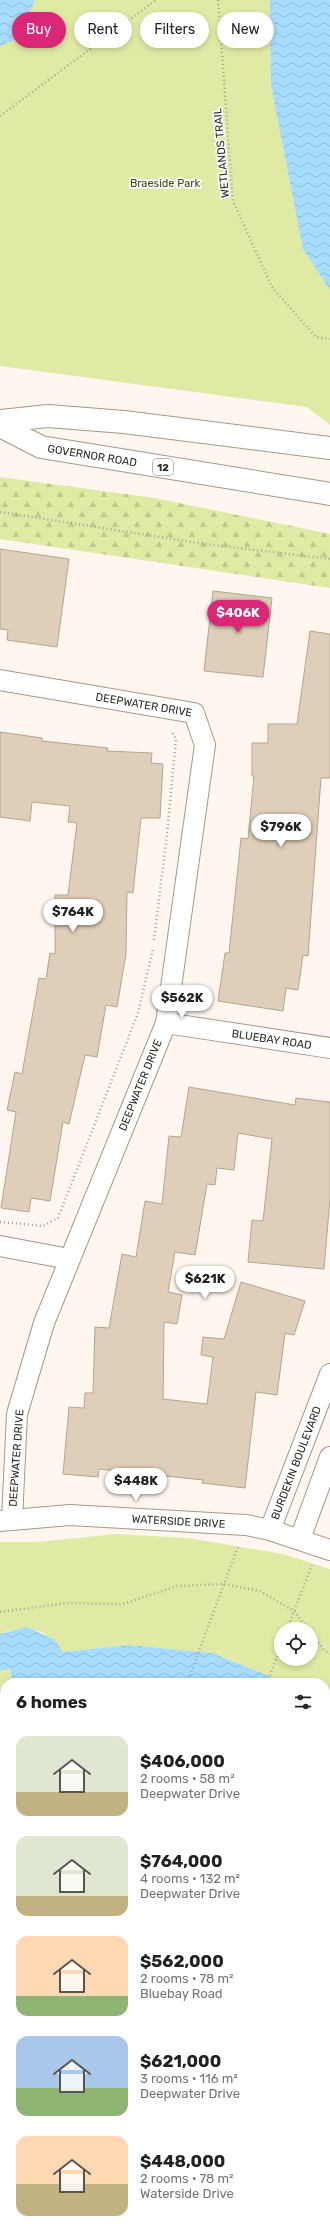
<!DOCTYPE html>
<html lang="en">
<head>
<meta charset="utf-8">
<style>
	body { margin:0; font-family:Rubik,sans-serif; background:#f6f6f6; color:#202124; height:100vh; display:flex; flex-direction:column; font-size:15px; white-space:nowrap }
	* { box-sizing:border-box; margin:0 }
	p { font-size:13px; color:#757577 }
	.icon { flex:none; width:22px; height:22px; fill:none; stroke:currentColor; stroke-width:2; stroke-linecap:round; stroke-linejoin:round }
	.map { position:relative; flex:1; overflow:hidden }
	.drawer { position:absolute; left:0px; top:1678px; width:330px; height:556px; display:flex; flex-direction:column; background:#fff; border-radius:16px 16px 0 0; box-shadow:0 2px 6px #0003 }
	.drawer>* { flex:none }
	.hud { position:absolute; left:12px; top:12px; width:306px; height:36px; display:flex; gap:8px }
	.fabs { position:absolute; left:274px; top:1622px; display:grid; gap:8px }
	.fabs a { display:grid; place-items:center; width:44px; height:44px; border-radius:50%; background:#fff; box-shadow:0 2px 6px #0003; font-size:20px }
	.price { position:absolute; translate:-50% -34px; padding:0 9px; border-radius:14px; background:#fff; color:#222; font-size:13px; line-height:26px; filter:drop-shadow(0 1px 2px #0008) }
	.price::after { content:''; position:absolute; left:50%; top:24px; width:12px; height:9px; margin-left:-6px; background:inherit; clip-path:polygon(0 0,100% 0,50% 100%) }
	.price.current { background:#db2777; color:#fff }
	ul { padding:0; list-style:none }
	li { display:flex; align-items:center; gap:12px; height:100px; padding:0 16px }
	li span { display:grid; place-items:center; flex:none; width:112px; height:80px; border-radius:12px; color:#555 }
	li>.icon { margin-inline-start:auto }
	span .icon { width:48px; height:48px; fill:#fffc; stroke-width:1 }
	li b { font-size:17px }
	h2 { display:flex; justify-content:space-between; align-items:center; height:48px; padding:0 16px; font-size:17px }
	.pill { padding:0 14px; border-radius:18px; background:#fff; box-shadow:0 2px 6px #0003; font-size:14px; line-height:36px }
	.pill.current { background:#db2777; color:#fff }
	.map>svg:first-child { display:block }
	.forest { fill:url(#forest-firs) }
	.park { fill:#e1eaa4; fill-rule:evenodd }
	.water { fill:url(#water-waves) }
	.building { fill:#dfceb8; stroke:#b5a48f }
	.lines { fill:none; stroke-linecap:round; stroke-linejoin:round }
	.street-casing { stroke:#a89783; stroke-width:22 }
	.primary-casing { stroke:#a89783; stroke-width:24 }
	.path { stroke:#a9a199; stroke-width:2.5; stroke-dasharray:1 3; stroke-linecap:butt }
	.street { stroke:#fff; stroke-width:20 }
	.primary { stroke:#fff; stroke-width:22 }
	.labels { text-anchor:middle; stroke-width:3.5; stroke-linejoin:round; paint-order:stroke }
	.shield { fill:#fff; stroke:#6f6a64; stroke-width:1 }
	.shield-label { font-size:10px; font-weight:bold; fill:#312a22 }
	.street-label { font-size:11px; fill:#312a22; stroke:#fff }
	.park-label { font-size:11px; fill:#42461d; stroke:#fff }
</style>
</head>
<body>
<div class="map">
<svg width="330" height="2234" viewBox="0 0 330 2234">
	<defs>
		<pattern id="forest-firs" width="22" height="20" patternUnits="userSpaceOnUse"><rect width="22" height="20" fill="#e1eaa4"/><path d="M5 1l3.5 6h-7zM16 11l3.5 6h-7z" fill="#c2c98d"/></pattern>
		<pattern id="water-waves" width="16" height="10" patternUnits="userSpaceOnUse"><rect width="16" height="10" fill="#a6dcfe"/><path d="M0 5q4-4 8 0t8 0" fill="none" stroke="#8fbdd9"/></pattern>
	</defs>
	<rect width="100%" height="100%" fill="#fff7ef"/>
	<path class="forest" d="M0 477 155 498 330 534V588L0 539Z"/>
	<path class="park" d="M0 0H330V425L307 407 0 366Z
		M116 1534 188 1538 283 1554 330 1569V1707L325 1704V1683H286L212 1653 130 1645 63 1652C46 1627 27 1625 0 1634V1542H37ZM281 1629H311V1659H281Z
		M10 1669 12 1683H5V1688L0 1689V1671Z"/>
	<path class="water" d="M0 0H35L17 39 0 46Z
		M270 0H330V290L303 249 271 85Z
		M27 1627 54 1639 63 1652 130 1645 212 1653 286 1683H12L10 1669 0 1671V1634Z
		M5 1688V1836L0 1839V1689Z
		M325 1704 330 1707V2234H316L313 2229H325Z
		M0 1900 5 1902V2087L0 2088Z"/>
	<path class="building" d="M0 549 69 559 57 647 7 640 8 630 0 629Z
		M213 591 272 598 263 677 204 671Z
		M310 631 330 634V778H321L308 956 303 955 298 990 286 988 283 1011 218 1001 225 953H229L241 838 248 839 254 776H252V743H268V724H297Z
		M0 732 42 738V741L108 748 107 751 152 753 151 763 163 764 160 818H141L133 893 127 892 126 954 117 1007 106 1005 97 1057 85 1055 69 1124 63 1122 50 1201 31 1198 29 1212 1 1208 16 1112 7 1110 15 1072 22 1074 39 978 46 979 50 953 55 954V895H68L77 823 68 822 70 806 32 802 30 821 0 817Z
		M189 1087 295 1105 296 1098 330 1102V1199L324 1269 248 1262 252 1220 263 1221 272 1139 238 1133 234 1170 217 1168 215 1185 207 1184 195 1255 175 1252 168 1292 182 1295 177 1324 164 1322 163 1399 207 1404 213 1357 201 1355 203 1337 224 1339 241 1282 305 1301 294 1335 285 1333 277 1395 256 1392 245 1488 202 1483 203 1480 99 1469 98 1477 63 1474 69 1407 84 1408 85 1393H93L95 1327 109 1328 122 1254 136 1257 145 1201 162 1204 169 1136 181 1137Z"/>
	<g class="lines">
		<g class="street-casing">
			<g id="street">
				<path id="s1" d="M0 680 194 713 205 745 166 1023 44 1323 17 1414 12 1520"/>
				<path id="s2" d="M166 1023 330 1048"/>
				<path d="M0 1246 69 1259"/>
				<path id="s3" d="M0 1521 70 1515 246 1525 270 1530 330 1550"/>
				<path id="s4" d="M270 1530 330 1374"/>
				<path d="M300 1539 330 1457"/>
				<path d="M0 2173H5"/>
			</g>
		</g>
		<g class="primary-casing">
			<g id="primary">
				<path d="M0 421 48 416 124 422 330 448"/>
				<path id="s5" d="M0 426 41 447 330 494"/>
			</g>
		</g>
		<path class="path" d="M218 0 233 201 272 287 316 337 330 339
			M0 116 156 0
			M0 512 205 544 330 559
			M154 940 167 834 176 739 171 731
			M0 1222 43 1226 58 1218 138 1013 153 949
			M0 1612 66 1603 123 1604 177 1586 223 1584 260 1591 294 1611 308 1629
			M287 1629 312 1565
			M311 1633 324 1650 330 1654
			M187 1683 238 1547
			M267 1683 281 1646
			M0 2119 5 2118
			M140 2229 147 2234
			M289 2229 292 2234"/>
		<use href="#street" class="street"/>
		<use href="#primary" class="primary"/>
	</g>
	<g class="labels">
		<rect class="shield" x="153" y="459" width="20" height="16" rx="3"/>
		<g class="shield-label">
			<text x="163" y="471">12</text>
		</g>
		<g class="street-label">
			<text transform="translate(221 153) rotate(-95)" y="4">WETLANDS TRAIL</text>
			<text dy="4" stroke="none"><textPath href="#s5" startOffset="98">GOVERNOR ROAD</textPath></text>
			<text dy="4" stroke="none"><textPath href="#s1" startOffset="146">DEEPWATER DRIVE</textPath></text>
			<text dy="4" stroke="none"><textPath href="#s2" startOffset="107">BLUEBAY ROAD</textPath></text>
			<text transform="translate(140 1085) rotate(-68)" y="4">DEEPWATER DRIVE</text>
			<text transform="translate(16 1458) rotate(-86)" y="4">DEEPWATER DRIVE</text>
			<text dy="4" stroke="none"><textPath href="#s4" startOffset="72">BURDEKIN BOULEVARD</textPath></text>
			<text dy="4" stroke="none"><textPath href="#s3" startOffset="179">WATERSIDE DRIVE</textPath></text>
		</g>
		<g class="park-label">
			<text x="165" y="187">Braeside Park</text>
		</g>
	</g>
</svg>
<div class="fabs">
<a><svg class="icon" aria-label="locate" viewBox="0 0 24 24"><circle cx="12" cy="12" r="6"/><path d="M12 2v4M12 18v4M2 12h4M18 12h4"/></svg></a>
</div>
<b class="price current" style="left:238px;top:634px">$406K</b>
<b class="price" style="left:281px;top:848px">$796K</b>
<b class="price" style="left:73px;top:933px">$764K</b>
<b class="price" style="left:182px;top:1019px">$562K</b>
<b class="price" style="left:205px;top:1300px">$621K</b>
<b class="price" style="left:136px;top:1502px">$448K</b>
<div class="hud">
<a class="pill current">Buy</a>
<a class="pill">Rent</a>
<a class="pill">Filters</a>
<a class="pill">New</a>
</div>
<section class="drawer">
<h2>6 homes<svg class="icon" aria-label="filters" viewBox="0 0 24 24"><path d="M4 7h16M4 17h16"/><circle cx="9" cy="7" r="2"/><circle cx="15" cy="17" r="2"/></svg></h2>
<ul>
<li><span style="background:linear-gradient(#dfe7d0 70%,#c2b280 0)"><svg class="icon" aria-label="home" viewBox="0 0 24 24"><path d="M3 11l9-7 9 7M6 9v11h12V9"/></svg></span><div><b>$406,000</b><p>2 rooms · 58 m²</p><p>Deepwater Drive</p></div></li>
<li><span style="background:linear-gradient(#dfe7d0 75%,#c2b280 0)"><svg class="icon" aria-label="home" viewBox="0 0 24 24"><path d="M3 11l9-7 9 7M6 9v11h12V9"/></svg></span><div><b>$764,000</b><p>4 rooms · 132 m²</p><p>Deepwater Drive</p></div></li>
<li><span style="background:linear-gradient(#ffd9b3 75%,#8fb573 0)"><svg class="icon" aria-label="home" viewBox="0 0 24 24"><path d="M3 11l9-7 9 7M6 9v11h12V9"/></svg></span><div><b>$562,000</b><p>2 rooms · 78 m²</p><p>Bluebay Road</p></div></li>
<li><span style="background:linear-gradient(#a9c7e8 65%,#8fb573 0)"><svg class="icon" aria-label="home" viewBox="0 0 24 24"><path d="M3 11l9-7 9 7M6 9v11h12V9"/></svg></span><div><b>$621,000</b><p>3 rooms · 116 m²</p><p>Deepwater Drive</p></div></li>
<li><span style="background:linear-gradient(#ffd9b3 60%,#c2b280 0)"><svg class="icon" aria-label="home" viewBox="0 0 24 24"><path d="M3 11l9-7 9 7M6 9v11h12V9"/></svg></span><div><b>$448,000</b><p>2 rooms · 78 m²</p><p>Waterside Drive</p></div></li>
</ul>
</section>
</div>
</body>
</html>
